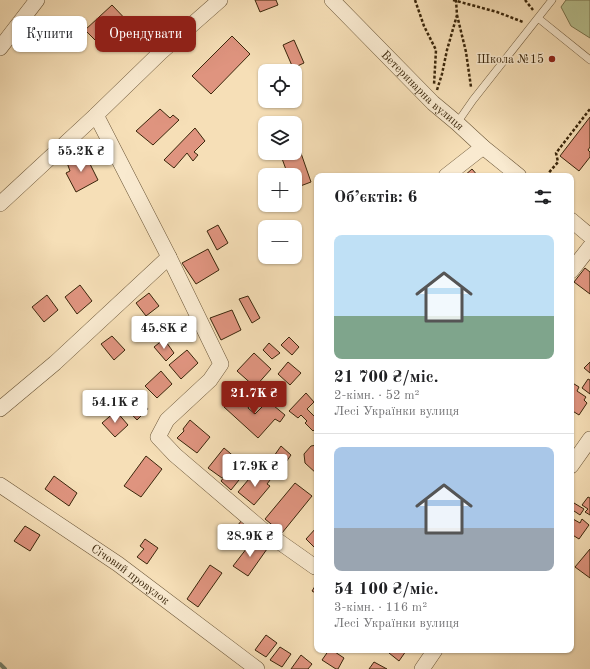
<!DOCTYPE html>
<html lang="uk">
<head>
<meta charset="utf-8">
<style>
	body { margin:0; font-family:"Old Standard TT",serif; background:#f6f6f6; color:#202124; height:100vh; display:flex; flex-direction:column; font-size:15px; white-space:nowrap }
	* { box-sizing:border-box; margin:0 }
	p { font-size:13px; color:#757577 }
	.icon { flex:none; width:22px; height:22px; fill:none; stroke:currentColor; stroke-width:2; stroke-linecap:round; stroke-linejoin:round }
	.map { position:relative; flex:1; overflow:hidden }
	.side { position:absolute; left:314px; top:173px; width:260px; height:480px; display:flex; flex-direction:column; background:#fff; border-radius:8px; box-shadow:0 1px 3px #0004 }
	.side>* { flex:none }
	.top-card { position:absolute; left:12px; top:16px; width:242px; height:36px; display:flex; gap:8px }
	.fabs { position:absolute; left:258px; top:64px; display:grid; gap:8px }
	.fabs a { display:grid; place-items:center; width:44px; height:44px; border-radius:8px; background:#fff; box-shadow:0 1px 3px #0004; font-size:20px }
	.price { position:absolute; translate:-50% -34px; padding:0 9px; border-radius:4px; background:#fff; color:#222; font-size:13px; line-height:26px; filter:drop-shadow(0 1px 2px #0008) }
	.price::after { content:''; position:absolute; left:50%; top:24px; width:12px; height:9px; margin-left:-6px; background:inherit; clip-path:polygon(0 0,100% 0,50% 100%) }
	.price.active { background:#8f2418; color:#fff }
	ul { padding:0; list-style:none }
	li { display:grid; align-content:center; gap:8px; height:212px; padding:0 20px }
	li+li { border-top:1px solid #e0e0e0 }
	li span { display:grid; place-items:center; height:124px; border-radius:8px; color:#555 }
	li>.icon { margin-inline-start:auto }
	span .icon { width:72px; height:72px; fill:#fffc; stroke-width:1 }
	li b { font-size:17px }
	h2 { display:flex; justify-content:space-between; align-items:center; height:48px; padding:0 20px; font-size:17px }
	.tag { padding:0 14px; border-radius:8px; background:#fff; box-shadow:0 1px 3px #0004; font-size:14px; line-height:36px }
	.tag.active { background:#8f2418; color:#fff }
	.map>svg:first-child { display:block }
	.green { fill:#b8c392; stroke:#79744e }
	.lines { fill:none; stroke-linecap:round; stroke-linejoin:round }
	.stream { stroke:#75816c; stroke-width:4 }
	.building { fill:#df947f; stroke:#3a260b }
	.lane-casing { stroke:#695436; stroke-width:8 }
	.street-casing { stroke:#695436; stroke-width:16 }
	.path { stroke:#3a260b; stroke-width:2.5; stroke-dasharray:3 2; stroke-linecap:butt }
	.lane { stroke:#f9ead0; stroke-width:7 }
	.street { stroke:#f9ead0; stroke-width:15 }
	.poi-dot { fill:#8f2418; stroke:#f9ead0; stroke-width:1.5 }
	.labels { text-anchor:middle; stroke-width:3; stroke-linejoin:round; paint-order:stroke }
	.poi-label { font-size:12px; fill:#3a260b; stroke:#f9ead0; text-anchor:end }
	.street-label { font-size:12px; fill:#3a260b; stroke:#f9ead0 }
</style>
</head>
<body>
<div class="map">
<svg width="590" height="669" viewBox="0 0 590 669">
	<rect width="100%" height="100%" fill="#f6dfb7"/>
	<filter id="stains"><feTurbulence type="fractalNoise" baseFrequency=".005" numOctaves="4"/><feColorMatrix values="0 0 0 0 .2 0 0 0 0 .09 0 0 0 0 .02 0 0 0 .5 -.17"/></filter>
	<radialGradient id="worn" r=".72"><stop offset=".6" stop-color="#630" stop-opacity="0"/><stop offset="1" stop-color="#630" stop-opacity=".3"/></radialGradient>
	<path class="green" d="M566 0H590V38L571 26 561 7Z"/>
	<g class="lines">
		<path class="stream" d="M0 664 5 669"/>
	</g>
	<path class="building" d="M255 0H276L278 5 260 12Z
		M112 5 132 26 106 51 85 30Z
		M232 36 250 54 211 94 192 76Z
		M294 40 304 63 293 68 283 45Z
		M160 109 170 118 173 115 179 120 153 145 136 131Z
		M590 117V147L588 150 590 152V157L579 171 560 156Z
		M195 128 205 141 194 152 198 155 193 161 187 153 174 168 164 160Z
		M295 136 311 182 295 188V175H288L280 153H295Z
		M85 154 98 180 76 192 66 173 70 171 66 160Z
		M472 169 478 176H464Z
		M218 225 228 243 217 250 207 231Z
		M208 249 219 270 196 284 182 263Z
		M585 268 590 272V294L574 282Z
		M80 285 92 301 77 314 65 297Z
		M149 293 159 306 146 316 136 303Z
		M47 295 58 310 44 322 32 307Z
		M248 296 260 318 252 323 239 299Z
		M232 310 241 330 221 340 210 318Z
		M112 336 125 350 114 360 101 344Z
		M289 337 299 347 292 355 281 345Z
		M164 339 174 353 166 361 154 347Z
		M269 343 280 353 272 359 263 350Z
		M187 350 198 363 181 379 169 365Z
		M254 353 271 369 255 387 237 371Z
		M288 362 301 373 290 385 278 374Z
		M590 362V373L584 368Z
		M161 371 172 384 157 398 145 386Z
		M588 379 590 380V394L582 388Z
		M571 382 579 387 577 391 586 397 584 400 587 403 579 415 571 410V399L573 396 571 394Z
		M132 391 148 409 137 420 121 403Z
		M306 393 314 402 307 409 314 416 317 411V427L313 431 305 423 307 421 301 415 298 418 289 411Z
		M234 394 242 402 245 399 251 403 248 408 255 414 268 401 285 415 280 422 275 419 258 438 224 407Z
		M116 411 128 425 115 437 102 423Z
		M190 420 210 437 197 453 177 438 184 431 183 429Z
		M317 445V474L305 463 304 454 311 446Z
		M281 446 291 455 284 465 274 456Z
		M224 448 237 459 222 478 208 468Z
		M146 456 162 469 141 497 124 486Z
		M248 456 256 463 247 473 239 466Z
		M233 466 243 475 231 490 221 481Z
		M260 471 270 480 267 484 270 486 254 505 238 492 254 473 257 475Z
		M54 476 77 493 69 506 45 489Z
		M295 483 312 496 282 533 265 519Z
		M588 497 590 498V515L585 512 588 509 582 505Z
		M574 503 584 509 580 515 571 509V506Z
		M573 519 580 523 582 519 589 525 579 539 571 534V522Z
		M242 520 255 530 247 542 233 531Z
		M25 526 40 535 30 551 14 541Z
		M317 527V550L306 539Z
		M145 539 158 548 147 564 137 557 144 549 140 546Z
		M254 539 267 549 248 576 233 566Z
		M590 549V578L575 567Z
		M210 565 222 573 198 607 187 599Z
		M317 583V594L312 591Z
		M266 635 277 643 266 657 255 650Z
		M280 647 291 654 282 667 270 660Z
		M329 650H332L344 658 338 669H336L322 660Z
		M391 650H404L406 651 399 661 389 653Z
		M301 655 312 664 308 669H291Z
		M374 662 387 669H369Z"/>
	<g class="lines">
		<g class="lane-casing">
			<path id="lane" d="M538 18 590 60
				M457 123 473 100 552 0"/>
		</g>
		<g class="street-casing">
			<g id="street">
				<path id="s1" d="M332 0 433 103 457 123 483 147 519 176"/>
				<path d="M0 48 37 0"/>
				<path d="M96 115 169 257 221 364 210 380 167 420 158 437 175 455 264 531 315 567 317 566"/>
				<path d="M446 176 483 147"/>
				<path d="M0 204 96 115 161 52 220 0"/>
				<path d="M571 220 590 236"/>
				<path d="M571 271 590 247"/>
				<path d="M0 409 55 363 169 257"/>
				<path d="M571 466 590 439"/>
				<path id="s2" d="M0 485 118 564 257 669"/>
				<path d="M422 669 435 650"/>
			</g>
		</g>
		<path class="path" d="M415 0 424 26 436 50 434 85
			M453 0 497 12 523 22
			M525 0 533 10
			M457 15 466 52 471 87
			M437 90 442 74 447 50 457 15 456 0
			M546 176 558 162 556 153 590 109"/>
		<use href="#lane" class="lane"/>
		<use href="#street" class="street"/>
	</g>
	<circle class="poi-dot" cx="552" cy="59" r="4"/>
	<g class="labels">
		<g class="poi-label">
			<text x="544" y="63">Школа №15</text>
		</g>
		<g class="street-label">
			<text dy="4" stroke="none"><textPath href="#s1" startOffset="128">Ветеринарна вулиця</textPath></text>
			<text dy="4" stroke="none"><textPath href="#s2" startOffset="158">Січовий провулок</textPath></text>
		</g>
	</g>
	<rect width="100%" height="100%" filter="url(#stains)"/>
	<rect width="100%" height="100%" fill="url(#worn)"/>
</svg>
<div class="fabs">
<a><svg class="icon" aria-label="locate" viewBox="0 0 24 24"><circle cx="12" cy="12" r="6"/><path d="M12 2v4M12 18v4M2 12h4M18 12h4"/></svg></a>
<a><svg class="icon" aria-label="layers" viewBox="0 0 24 24"><path d="M12 4l9 5-9 5-9-5zM3 14l9 5 9-5"/></svg></a>
<a>+</a>
<a>−</a>
</div>
<b class="price" style="left:81px;top:173px">55.2K ₴</b>
<b class="price" style="left:164px;top:350px">45.8K ₴</b>
<b class="price active" style="left:254px;top:415px">21.7K ₴</b>
<b class="price" style="left:115px;top:424px">54.1K ₴</b>
<b class="price" style="left:255px;top:488px">17.9K ₴</b>
<b class="price" style="left:250px;top:558px">28.9K ₴</b>
<div class="top-card">
<a class="tag">Купити</a>
<a class="tag active">Орендувати</a>
</div>
<section class="side">
<h2>Об’єктів: 6<svg class="icon" aria-label="filters" viewBox="0 0 24 24"><path d="M4 7h16M4 17h16"/><circle cx="9" cy="7" r="2"/><circle cx="15" cy="17" r="2"/></svg></h2>
<ul>
<li><span style="background:linear-gradient(#bfe0f5 65%,#7fa58c 0)"><svg class="icon" aria-label="home" viewBox="0 0 24 24"><path d="M3 11l9-7 9 7M6 9v11h12V9"/></svg></span><div><b>21 700 ₴/міс.</b><p>2-кімн. · 52 m²</p><p>Лесі Українки вулиця</p></div></li>
<li><span style="background:linear-gradient(#a9c7e8 65%,#9aa5b1 0)"><svg class="icon" aria-label="home" viewBox="0 0 24 24"><path d="M3 11l9-7 9 7M6 9v11h12V9"/></svg></span><div><b>54 100 ₴/міс.</b><p>3-кімн. · 116 m²</p><p>Лесі Українки вулиця</p></div></li>
</ul>
</section>
</div>
</body>
</html>
